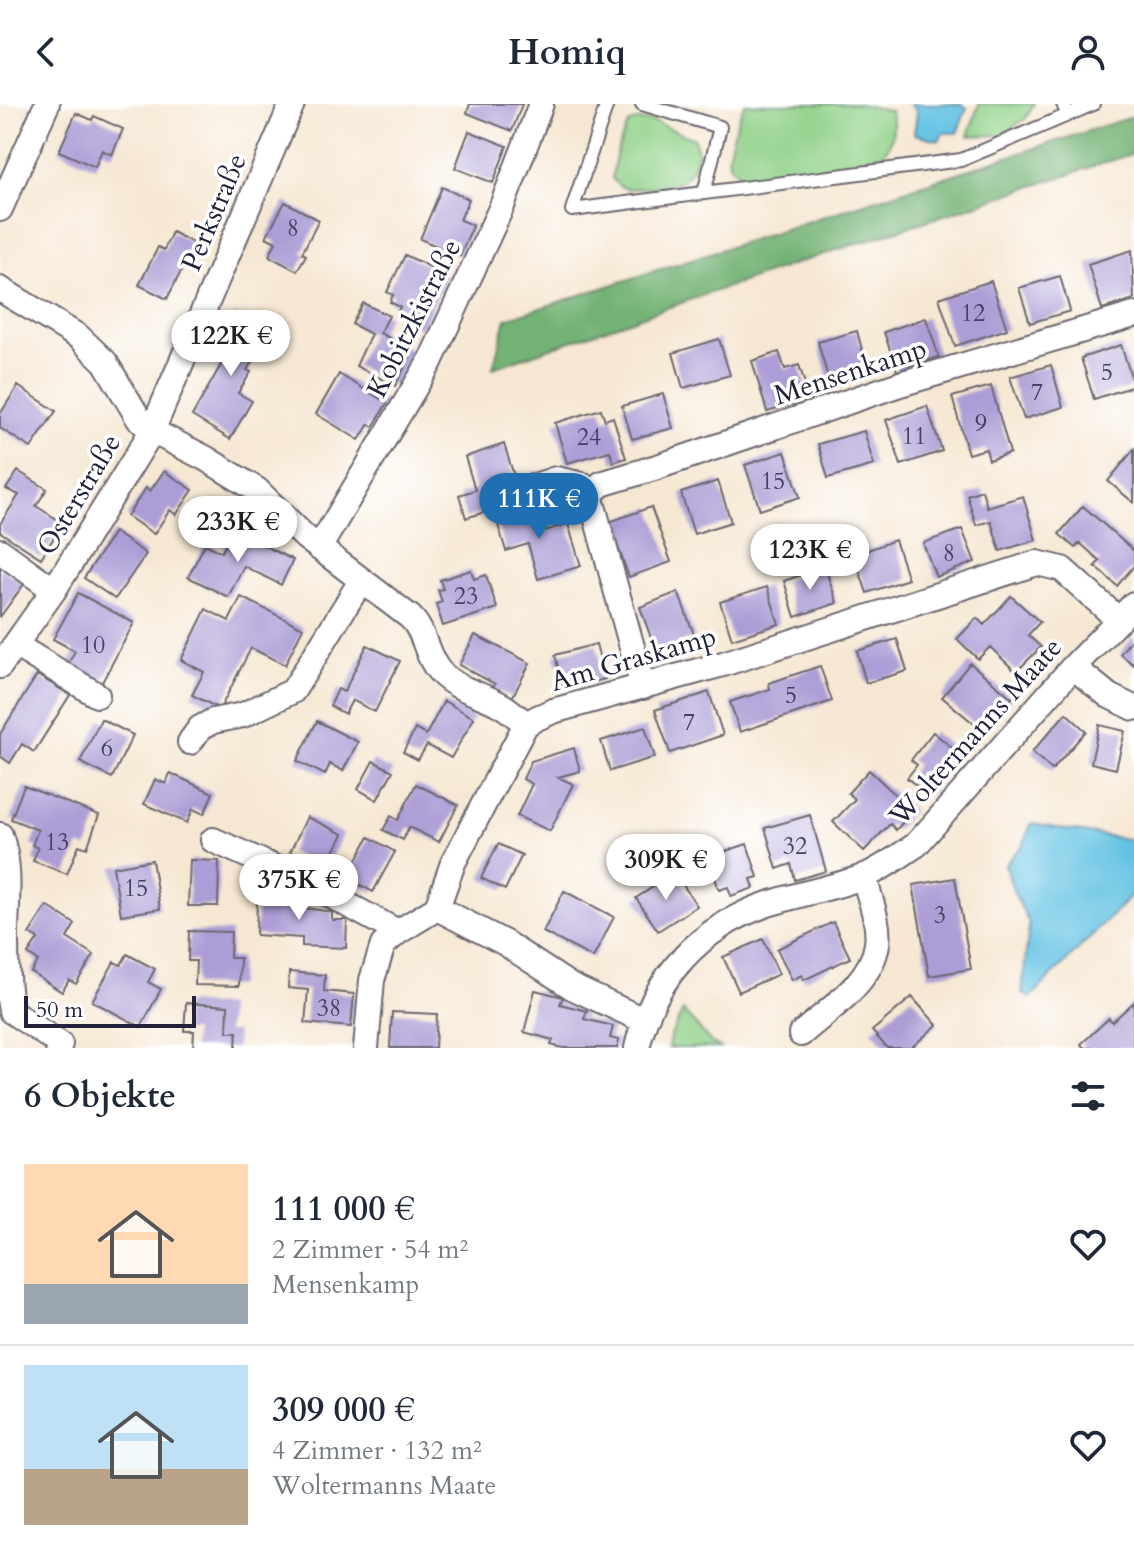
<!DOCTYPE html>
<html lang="de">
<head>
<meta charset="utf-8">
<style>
	body { margin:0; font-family:Cardo,serif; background:#f6f6f7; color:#1f2937; height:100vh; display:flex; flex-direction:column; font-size:30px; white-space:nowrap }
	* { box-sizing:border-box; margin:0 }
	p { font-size:26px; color:#747a83 }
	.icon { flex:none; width:44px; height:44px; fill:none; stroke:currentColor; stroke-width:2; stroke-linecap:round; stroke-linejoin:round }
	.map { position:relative; height:944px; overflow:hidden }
	.details { display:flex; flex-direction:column; background:#fff; flex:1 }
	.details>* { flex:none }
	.scale { position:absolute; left:24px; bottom:20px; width:172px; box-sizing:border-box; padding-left:8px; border:4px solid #22223b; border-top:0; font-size:22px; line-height:28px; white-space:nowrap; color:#22223b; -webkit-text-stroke:6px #fff; paint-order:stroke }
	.price { position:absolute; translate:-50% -68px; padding:0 18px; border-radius:28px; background:#fff; color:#222; font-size:26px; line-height:52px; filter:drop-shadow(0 2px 4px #0008) }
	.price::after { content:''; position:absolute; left:50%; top:48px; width:24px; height:18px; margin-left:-12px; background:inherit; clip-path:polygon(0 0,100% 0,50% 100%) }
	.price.current { background:#1f6fb2; color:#fff }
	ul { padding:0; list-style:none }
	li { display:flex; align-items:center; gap:24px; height:200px; padding:0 24px }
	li+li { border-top:2px solid #e0e1e3 }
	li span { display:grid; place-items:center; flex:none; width:224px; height:160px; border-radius:0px; color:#555 }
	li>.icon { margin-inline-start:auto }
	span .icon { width:96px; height:96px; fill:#fffc; stroke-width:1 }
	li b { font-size:34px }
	h2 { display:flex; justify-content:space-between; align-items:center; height:96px; padding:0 24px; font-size:34px }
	header { display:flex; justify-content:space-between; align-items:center; height:104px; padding:0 24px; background:#fff; font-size:36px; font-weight:800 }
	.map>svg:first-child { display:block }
	.green { fill:#8fd087; stroke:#587961; stroke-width:2 }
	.forest { fill:#73b274; stroke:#4a6a58; stroke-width:2 }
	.water { fill:#64c2e3; stroke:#43728f; stroke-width:2 }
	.building { fill:#ac9dd6 }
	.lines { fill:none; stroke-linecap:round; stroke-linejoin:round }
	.lane-casing { stroke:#6c6770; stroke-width:16 }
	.street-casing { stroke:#6c6770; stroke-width:28 }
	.lane { stroke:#fff; stroke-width:12 }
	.street { stroke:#fff; stroke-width:24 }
	.labels { text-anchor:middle; stroke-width:7; stroke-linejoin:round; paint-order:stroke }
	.number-label { font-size:24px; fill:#444162 }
	.street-label { font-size:28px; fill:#22223b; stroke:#fff }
</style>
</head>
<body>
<header><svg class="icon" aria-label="back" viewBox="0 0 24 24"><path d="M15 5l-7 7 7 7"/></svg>Homiq<svg class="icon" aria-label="person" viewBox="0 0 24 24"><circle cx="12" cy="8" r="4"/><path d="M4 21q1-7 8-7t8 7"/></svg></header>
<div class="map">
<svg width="1134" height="944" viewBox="0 0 1134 944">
	<rect width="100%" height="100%" fill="#fff"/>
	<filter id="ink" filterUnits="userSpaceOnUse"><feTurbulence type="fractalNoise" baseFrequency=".0125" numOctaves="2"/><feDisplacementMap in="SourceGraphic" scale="16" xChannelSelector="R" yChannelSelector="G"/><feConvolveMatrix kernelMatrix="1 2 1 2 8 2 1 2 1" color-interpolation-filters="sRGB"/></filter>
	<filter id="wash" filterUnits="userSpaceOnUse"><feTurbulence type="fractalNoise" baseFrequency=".006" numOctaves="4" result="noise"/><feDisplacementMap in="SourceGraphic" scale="32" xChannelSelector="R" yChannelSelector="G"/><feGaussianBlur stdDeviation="1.8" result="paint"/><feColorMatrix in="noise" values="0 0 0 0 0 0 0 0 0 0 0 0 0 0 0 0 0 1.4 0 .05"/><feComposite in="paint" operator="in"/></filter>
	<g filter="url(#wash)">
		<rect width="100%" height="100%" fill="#f6e7d2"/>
		<path class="green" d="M745 0H860L891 7C895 22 894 43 879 53 866 62 764 72 744 72 738 69 731 65 729 59 726 48 740 9 745 0Z
			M979 0H1034L1026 14 1002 31 968 32Z
			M636 17H653L694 35 698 48C689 88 662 82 629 85 620 84 617 81 612 74 614 55 620 36 629 19Z
			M683 907 712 939 721 944H668L670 933Z"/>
		<path class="forest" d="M1134 12V49L791 161 493 264 506 215Z"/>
		<path class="water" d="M910 0H961L967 4 957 29H943L939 36 914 30 917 8Z
			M1031 720 1134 736V789L1030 894 1022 889 1029 819 1014 789 1005 760 1023 741Z"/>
		<g id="blocks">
			<path class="building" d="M470 0H522L512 27 467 9Z
				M76 9 92 16 94 12 123 25 112 51 102 46 95 63 59 47Z
				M469 27 507 42 493 79 455 64Z
				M442 83 469 95 460 116 473 121 460 152 420 135Z
				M285 98 319 116 302 149 306 151 297 167 269 152 276 138 266 133Z
				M172 128 195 140 167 195 139 181 158 143 164 146Z
				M1132 146 1134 195 1102 205 1088 160Z
				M405 151 447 171 422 225 396 212 400 203 390 198 393 191 387 188Z
				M1060 172 1070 207 1030 219 1019 184Z
				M991 177 1007 225 955 242 939 194Z
				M363 199 389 212 380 229 413 247 395 282 356 262 371 230 352 220Z
				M234 211 268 232 247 266 251 268 238 289 252 297 230 335 192 312 226 252 213 245Z
				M926 214 939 253 897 267 884 228Z
				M857 227 869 271 830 281 818 238Z
				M719 235 730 271 683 284 673 249Z
				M1121 241 1134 282 1094 295 1081 254Z
				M779 248 785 265 799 261 810 295 767 308 752 257Z
				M1051 261 1063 303 1024 315 1010 273Z
				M339 270 387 299 373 323 369 320 359 336 316 310Z
				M18 282 56 307 31 344 0 324V310Z
				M991 282 1010 349 989 356 986 345 968 350 952 293Z
				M663 290 673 324 632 335 622 302Z
				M927 302 942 347 901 361 886 316Z
				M601 305 605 316 613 313 626 354 613 358 610 347 567 359 555 319Z
				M864 327 874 361 828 374 818 340Z
				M504 340 516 378 491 386 497 404 466 414 459 391 475 386 465 353Z
				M1134 345V399L1108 377Z
				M785 348 800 393 760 406 745 361Z
				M18 367 47 385 36 402 63 419 41 454 0 428V420L19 391 6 385Z
				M164 367 193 386 176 411 170 406 154 430 127 412 146 384 150 387Z
				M718 377 731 418 694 430 681 389Z
				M982 386 987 403 1023 392 1036 436 1000 447 991 417 976 421 967 391Z
				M533 400 541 428 568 420 581 462 538 475 528 440 506 447 495 411Z
				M1083 402 1134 447V462L1117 482 1095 462 1100 457 1080 439 1075 444 1059 430Z
				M651 403 671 458 629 473 609 418Z
				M962 425 975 458 936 473 923 439Z
				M233 426 293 456 281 481 244 462 228 493 188 473 205 440 222 448Z
				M114 428 146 450 115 495 84 474Z
				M895 436 908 475 867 489 854 451Z
				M0 463 24 480 0 513Z
				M825 463 837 499 795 513 784 477Z
				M471 466 474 475 486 471 497 504 443 522 436 500 442 498 438 486 443 485 440 476Z
				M767 483 779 520 732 535 720 498Z
				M678 488 695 533 656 548 640 503Z
				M78 489 134 519 100 582 66 564 75 547 53 535Z
				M1011 492 1040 518 1028 531 1041 543 1016 568 990 543 978 555 957 535 977 514 984 521Z
				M241 493 303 524 285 561 251 544 220 605 192 591 204 568 181 556 206 505 229 517Z
				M475 531 530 559 512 594 493 584 495 580 459 561Z
				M1134 532V561L1120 550Z
				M897 535 907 567 866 579 857 547Z
				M596 540 605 575 564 586 555 551Z
				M367 541 400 557 375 608 352 596 345 610 330 602 338 585 344 588Z
				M970 559 1012 594 984 628 942 593Z
				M820 562 832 597 740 628 730 598 770 585 769 579Z
				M37 571 70 591 34 648 22 640 10 659 0 652V630Z
				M709 588 723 631 670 649 655 606Z
				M444 597 474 614 451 654 427 641 418 656 403 648 415 625 426 631Z
				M1066 609 1086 627 1052 666 1032 648Z
				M101 615 133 631 112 674 80 658Z
				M317 617 358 638 343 667 330 660 325 671 297 657Z
				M1099 621 1125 627 1116 665 1091 659Z
				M645 623 655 653 610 667 601 637Z
				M933 628 955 646 936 668 943 673 928 691 907 674 917 661 911 656Z
				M574 644 580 667 558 673 573 680 550 727 517 712 532 680 523 675 531 657Z
				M373 657 393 667 377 696 358 685Z
				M869 666 913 707 896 726 890 720 864 747 833 718 855 695 848 689Z
				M170 669 213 689 204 710 193 705 187 719 144 700 155 675 166 680Z
				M416 680 458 701 439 738 409 723 403 736 383 726 391 712 398 716Z
				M24 682 99 711 87 744 79 741 67 770 33 757 38 744 32 741 38 726 11 715Z
				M810 711 826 767 795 776 791 760 777 765 765 724Z
				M307 713 343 730 325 766 290 748Z
				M369 733 395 748 373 788 347 774Z
				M498 740 522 751 505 786 481 774Z
				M747 740 758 773 751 775 754 784 731 792 728 783 719 786 708 753Z
				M152 756 160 805 121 811 113 763Z
				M190 756 219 757 218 802H188Z
				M675 769 697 802 658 827 636 794Z
				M955 774 971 865 929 872 913 781Z
				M564 787 614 813 593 854 543 828Z
				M272 789 296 790V797L305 798V804L332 808V816H347L346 844 302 842V834L256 831 257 796 272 797Z
				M47 802 75 820 67 834 94 851 76 880 69 876 62 888 31 868 38 857 28 850 38 835 29 830Z
				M833 818 850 854 804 876 802 871 792 876 777 845Z
				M189 827 231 828 230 854H240L239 882 195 881 196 857H188Z
				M763 835 779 870 739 888 723 853Z
				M127 850 155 865 148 878 161 885 141 923 92 897 114 858 121 861Z
				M289 868 325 871 324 887 354 890 351 923 305 919 308 886 288 884Z
				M535 886 563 893 560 900 587 907 584 915 613 922 610 934 619 936 617 944H563L551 941 553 936 524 928Z
				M912 893 937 921 911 944H887L872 927Z
				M1134 898 1133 944H1084L1081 940 1109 914 1112 918Z
				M186 899 228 902 227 928H237L236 944H193L194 927H184Z
				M392 908 437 910 435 944H390Z"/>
		</g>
	</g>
	<g filter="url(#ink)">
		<use href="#blocks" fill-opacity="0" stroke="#6c6770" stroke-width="2"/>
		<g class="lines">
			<g class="lane-casing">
				<path id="lane" d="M607 0 572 106 961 56 1068 11
					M642 0 720 23 704 89
					M1063 0 1068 11 1093 0"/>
			</g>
			<g class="street-casing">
				<path id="street" d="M0 105 47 0
					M0 185 79 233 105 258 139 315 152 327 205 354 257 386 305 433 410 513C426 528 425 552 440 568 457 586 480 589 501 601 510 606 518 614 526 620
					M502 393 556 375 583 381 590 391
					M319 444 430 258 502 102 541 0
					M0 447 54 486
					M15 541 97 591
					M0 562 54 486 152 327 292 0
					M1073 563 1109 592 1134 604
					M643 583 590 391 601 380 657 363 900 280 1134 211
					M190 638 200 624 213 617 243 611 293 587 361 477
					M0 731C11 761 7 794 6 825 6 853 6 880 11 907L60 940 58 944
					M213 736 298 774 398 828 437 804
					M643 916 572 883 505 839 437 804 453 759 498 673 526 620 537 614 553 607 723 560 1037 459 1062 465 1119 516
					M801 930C827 907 872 878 877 840 880 818 869 794 864 772
					M366 944 372 876 383 841 398 828
					M637 944C652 875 700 823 768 800 799 790 832 784 863 773 882 765 899 752 916 741L1073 563 1134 500"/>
			</g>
			<use href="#lane" class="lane"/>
			<use href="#street" class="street"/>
		</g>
	</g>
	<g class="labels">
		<g class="number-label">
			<text x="293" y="132">8</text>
			<text x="973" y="217">12</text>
			<text x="1107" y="276">5</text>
			<text x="1037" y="296">7</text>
			<text x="981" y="327">9</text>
			<text x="914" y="340">11</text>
			<text x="589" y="341">24</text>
			<text x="773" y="385">15</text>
			<text x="949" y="457">8</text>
			<text x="466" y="500">23</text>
			<text x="93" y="549">10</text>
			<text x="791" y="599">5</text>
			<text x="689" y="626">7</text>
			<text x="107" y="652">6</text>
			<text x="57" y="746">13</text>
			<text x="795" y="750">32</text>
			<text x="136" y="792">15</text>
			<text x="940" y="819">3</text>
			<text x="329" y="912">38</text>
		</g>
		<g class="street-label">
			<text transform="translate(213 108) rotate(-67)" y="10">Perkstraße</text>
			<text transform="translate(413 214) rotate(-63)" y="10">Kobitzkistraße</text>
			<text transform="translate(850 267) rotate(-18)" y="10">Mensenkamp</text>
			<text transform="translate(78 390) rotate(-59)" y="10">Osterstraße</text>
			<text transform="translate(633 554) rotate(-16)" y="10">Am Graskamp</text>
			<text transform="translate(975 627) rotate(-48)" y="10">Woltermanns Maate</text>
		</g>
	</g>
</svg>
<div class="scale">50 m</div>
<b class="price" style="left:231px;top:274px">122K €</b>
<b class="price current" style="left:539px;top:437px">111K €</b>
<b class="price" style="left:238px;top:460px">233K €</b>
<b class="price" style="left:810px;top:488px">123K €</b>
<b class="price" style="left:666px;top:798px">309K €</b>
<b class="price" style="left:299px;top:818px">375K €</b>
</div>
<section class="details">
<h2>6 Objekte<svg class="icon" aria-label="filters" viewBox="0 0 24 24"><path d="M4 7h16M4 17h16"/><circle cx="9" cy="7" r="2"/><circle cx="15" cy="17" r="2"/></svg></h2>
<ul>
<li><span style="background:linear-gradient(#ffd9b3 75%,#9aa5b1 0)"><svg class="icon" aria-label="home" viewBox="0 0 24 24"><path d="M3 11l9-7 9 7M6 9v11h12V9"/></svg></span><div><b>111 000 €</b><p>2 Zimmer · 54 m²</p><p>Mensenkamp</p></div><svg class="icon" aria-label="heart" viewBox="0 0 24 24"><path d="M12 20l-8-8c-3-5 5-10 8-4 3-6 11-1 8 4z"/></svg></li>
<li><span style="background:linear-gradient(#bfe0f5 65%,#b9a48a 0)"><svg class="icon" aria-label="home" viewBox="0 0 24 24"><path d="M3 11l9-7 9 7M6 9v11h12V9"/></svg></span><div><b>309 000 €</b><p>4 Zimmer · 132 m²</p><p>Woltermanns Maate</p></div><svg class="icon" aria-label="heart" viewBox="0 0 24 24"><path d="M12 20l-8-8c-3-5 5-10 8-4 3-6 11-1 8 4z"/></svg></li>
</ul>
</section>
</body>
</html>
